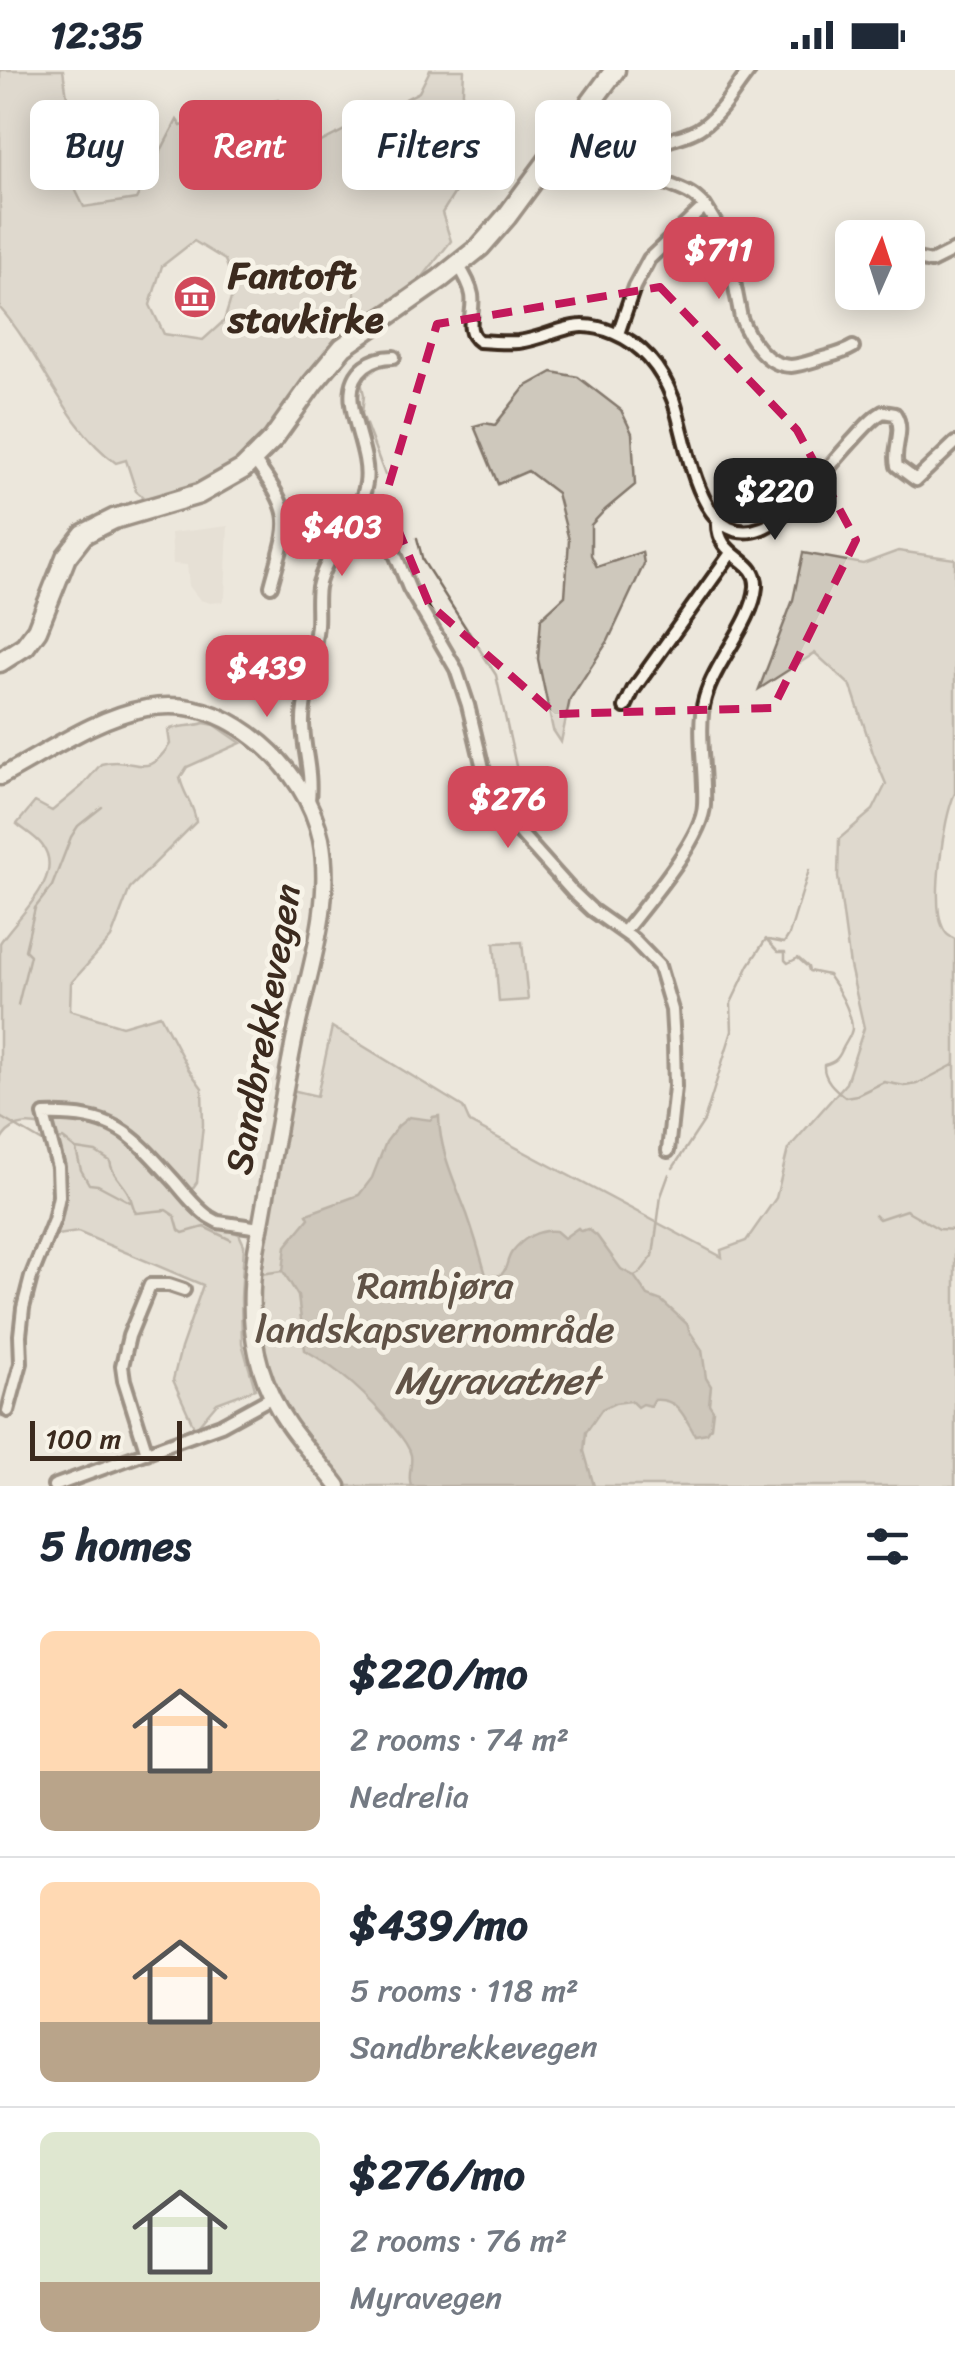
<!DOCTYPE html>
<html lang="en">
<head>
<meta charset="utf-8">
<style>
	body { margin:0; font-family:Sriracha,sans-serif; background:#f2f2f3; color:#1f2937; height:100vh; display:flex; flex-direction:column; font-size:38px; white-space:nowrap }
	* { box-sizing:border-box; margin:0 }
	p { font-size:32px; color:#747a83 }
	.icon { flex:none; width:55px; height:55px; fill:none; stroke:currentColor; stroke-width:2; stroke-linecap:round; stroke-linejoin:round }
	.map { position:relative; height:1416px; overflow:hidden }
	.drawer { display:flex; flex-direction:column; background:#fff; flex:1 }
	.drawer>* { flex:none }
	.top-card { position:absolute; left:30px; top:30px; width:895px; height:90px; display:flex; gap:20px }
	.needle { width:65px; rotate:3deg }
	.tools { position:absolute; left:835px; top:150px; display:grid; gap:20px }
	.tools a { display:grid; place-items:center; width:90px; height:90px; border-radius:15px; background:#fff; box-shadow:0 5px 25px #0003; font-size:50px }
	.scale { position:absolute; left:30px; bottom:25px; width:152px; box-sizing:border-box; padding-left:10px; border:5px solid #3b2a1e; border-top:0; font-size:28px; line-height:35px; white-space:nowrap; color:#3b2a1e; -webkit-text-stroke:8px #f7f3e8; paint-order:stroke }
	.price { position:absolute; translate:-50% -85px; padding:0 22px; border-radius:20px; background:#d1495b; color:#fff; font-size:32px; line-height:65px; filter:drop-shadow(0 2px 5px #0008) }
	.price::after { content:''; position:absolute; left:50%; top:60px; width:30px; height:22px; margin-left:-15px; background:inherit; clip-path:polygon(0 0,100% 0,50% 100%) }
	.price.active { background:#222; color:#fff }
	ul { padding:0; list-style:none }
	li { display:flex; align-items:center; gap:30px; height:250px; padding:0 40px }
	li+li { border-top:2px solid #e0e1e3 }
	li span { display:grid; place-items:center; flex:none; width:280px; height:200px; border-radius:15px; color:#555 }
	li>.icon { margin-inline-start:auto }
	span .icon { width:120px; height:120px; fill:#fffc; stroke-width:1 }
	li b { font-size:42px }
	h2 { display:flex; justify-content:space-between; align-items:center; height:120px; padding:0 40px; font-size:42px }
	.tag { padding:0 35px; border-radius:15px; background:#fff; box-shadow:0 5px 25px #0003; font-size:35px; line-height:90px }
	.tag.active { background:#d1495b; color:#fff }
	.status { display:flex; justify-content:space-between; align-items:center; height:70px; padding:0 50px; background:#fff; direction:ltr }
	.status svg { height:28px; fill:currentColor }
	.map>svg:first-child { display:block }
	.built { fill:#ddd7cc }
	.green { fill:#cec8bc; stroke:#84796d; stroke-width:2.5; fill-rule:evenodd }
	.water { fill:#a89f93; stroke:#7c7064; stroke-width:2.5 }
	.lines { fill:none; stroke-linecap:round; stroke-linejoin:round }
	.stream { stroke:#7c7064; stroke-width:2.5 }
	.minor-casing { stroke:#3b2a1e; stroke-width:18 }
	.tertiary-casing { stroke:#3b2a1e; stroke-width:21 }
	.primary-casing { stroke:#3b2a1e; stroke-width:25 }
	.minor { stroke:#f7f3e8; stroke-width:10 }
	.tertiary { stroke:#f7f3e8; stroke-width:14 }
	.primary { stroke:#f7f3e8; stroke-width:18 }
	.marked { fill:none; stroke:#c2185b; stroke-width:8; stroke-dasharray:20 12; stroke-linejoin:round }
	.labels { text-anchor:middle; stroke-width:10; stroke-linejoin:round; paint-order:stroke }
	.poi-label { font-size:38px; font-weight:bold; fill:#3b2a1e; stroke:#f7f3e8; text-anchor:start }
	.street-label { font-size:38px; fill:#3b2a1e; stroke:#f7f3e8 }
	.park-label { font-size:38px; fill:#605246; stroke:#f7f3e8 }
	.water-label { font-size:40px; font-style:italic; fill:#615347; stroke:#f7f3e8 }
</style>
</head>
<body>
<div class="status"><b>12:35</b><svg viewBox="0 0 49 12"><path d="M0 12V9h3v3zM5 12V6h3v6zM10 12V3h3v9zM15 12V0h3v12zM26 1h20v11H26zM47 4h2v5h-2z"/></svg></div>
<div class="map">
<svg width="955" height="1416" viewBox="0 0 955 1416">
	<rect width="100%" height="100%" fill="#ece7dc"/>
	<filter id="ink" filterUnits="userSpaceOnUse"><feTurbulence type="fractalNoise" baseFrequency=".01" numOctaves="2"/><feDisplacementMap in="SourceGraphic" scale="20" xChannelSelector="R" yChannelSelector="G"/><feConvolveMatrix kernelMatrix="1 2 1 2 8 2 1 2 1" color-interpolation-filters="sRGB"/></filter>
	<g filter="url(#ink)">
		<path class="built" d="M228 456 225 527 222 532 210 533 200 530 189 516 187 495 173 494 171 463Z"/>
		<path class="green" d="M0 0H63L68 33 64 97 84 137 136 129 177 50 181 56 278 30 307 79 419 22 430 0H464L461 58 466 105 442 143 451 171 418 213 341 262 253 380 223 403 202 413 175 422 144 428 136 421 126 390 116 393C66 358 41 284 0 238ZM194 171 225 190 235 216 224 251 203 270 164 264 150 235 162 196Z
			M552 302 578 307 621 340 632 363 635 415 605 440 591 455V485L597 497 642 482 644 494 608 571 570 629 561 672 553 660 538 589 541 548 565 526 569 470 557 423 528 401 498 414 474 356 485 353 495 355 525 317Z
			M898 481 955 489V723C943 748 931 834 943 858 947 866 948 865 955 869V1416H345C320 1384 290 1353 273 1316 247 1257 261 1195 272 1134 279 1096 283 1058 292 1020L317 1026 332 957 463 1037 470 1053 722 1187 721 1180 746 1171 776 1128 788 1079 846 1013 864 958 850 896 838 807 839 769 873 740 886 714 873 683 851 616 815 583 759 619 793 530 803 483 863 494Z
			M204 653 215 655 241 673 187 697 180 708C183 724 195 736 196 752L130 818 111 868 71 913 70 940 122 956 160 945 189 1000 202 1018 203 1055 197 1112 183 1132 197 1147 239 1164 244 1175 241 1228 242 1273 255 1319 217 1333 195 1359 173 1310 181 1278 203 1215 78 1162 43 1167 56 1136 61 1100 42 1056C24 1052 10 1054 0 1072V873C15 848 67 807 42 775 36 767 25 761 17 754L35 732 52 741 82 716 101 694C137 685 145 713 170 674L168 660C178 655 193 657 204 653Z
			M522 872 528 930 499 932 494 873Z"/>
		<path class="water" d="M439 1046C439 1079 455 1113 467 1144 474 1164 480 1184 486 1205 510 1210 503 1195 512 1182 523 1168 539 1159 556 1161L564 1168 578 1158 581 1161 588 1159 597 1166 621 1199 634 1206 648 1226 662 1231 687 1254 690 1262 702 1280 706 1308 711 1316 709 1334 713 1340 711 1357 707 1363 695 1365C684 1346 678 1328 654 1330L651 1336 642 1334 637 1337 631 1331 615 1333 602 1339 586 1362 584 1381 594 1416H411C407 1405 413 1396 411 1385 409 1375 400 1365 394 1358 369 1326 340 1300 305 1280L298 1226 283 1201 286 1176 309 1148 307 1144 359 1125 372 1108 386 1072 398 1056 409 1047 431 1050 433 1047Z"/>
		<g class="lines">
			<path class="stream" d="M348 188 360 251
				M381 294 361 312 364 325 362 344 385 405
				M417 468 423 491 496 605 516 696 523 748 521 757
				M769 870 784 873 789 865 809 800
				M18 935 30 885 25 880 35 838 52 816 71 767 78 756 102 737
				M0 1047 46 1074
				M53 1071 63 1069 76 1079 96 1082 110 1091C112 1107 125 1113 130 1127 132 1132 133 1138 136 1143L166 1140 175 1146 179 1160 183 1163 204 1157 231 1170
				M76 1080 81 1100 89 1114 98 1115 130 1132
				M673 1098 704 1051 732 961 731 933 749 895 766 869 778 882H785V890L788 893 798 888 808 897 809 901 828 905C838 918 851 941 852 958 852 965 845 973 842 980 838 989 835 992 824 995 823 1009 835 1019 845 1027L857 1025 884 1012 905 1016 917 1014 955 994
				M875 1145 879 1149 906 1140 939 1159 955 1160
				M260 1204 283 1201
				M634 1206 640 1203 653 1186 661 1126 669 1104"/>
			<g class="minor-casing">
				<path id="minor" d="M705 136C702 134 696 127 692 125 674 113 645 114 646 85 659 67 686 70 703 56 723 42 735 18 750 0
					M908 187 931 192 955 180
					M458 195C464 204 470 214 472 225 475 243 463 260 479 271 492 272 505 273 518 272 557 267 571 245 614 263 643 275 662 300 673 329 687 366 697 483 762 458 790 447 833 391 855 368 864 358 872 348 883 342L895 344C906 361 892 378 897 396L916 410 955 373
					M618 264 634 217 649 189 705 136 726 170 741 248C749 269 766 296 791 296 802 295 812 291 823 288 834 285 843 283 853 277
					M254 390C296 448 289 449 271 516
					M349 456 377 467 393 479 409 518 456 599 468 635 483 698 513 755 572 821 592 840 633 869 659 896 672 940 674 974 675 1017 668 1081
					M625 637 633 620 731 483
					M309 731C312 700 304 683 303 654 302 630 312 609 313 586 314 575 316 566 317 555 318 542 316 530 318 517 326 481 360 451 366 413 372 374 331 323 365 296 374 289 383 287 394 287
					M624 862C646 834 703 768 704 735 706 702 696 659 705 628 715 592 753 552 756 517 758 486 715 490 718 449
					M8 1341 21 1293 20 1265 23 1238 31 1207 54 1150 59 1126 58 1097 44 1045C115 1043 131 1063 176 1113 186 1125 196 1138 209 1147L218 1152 260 1158
					M147 1383 124 1310 122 1296 129 1266 150 1215H169L184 1220
					M54 1416 221 1355 272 1327"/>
			</g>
			<g class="tertiary-casing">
				<path id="tertiary" d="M0 707C89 659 167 593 262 674 291 699 313 732 321 769 334 836 307 906 294 971 280 1041 269 1111 256 1181 246 1242 252 1303 288 1354 303 1376 322 1395 338 1416"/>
			</g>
			<g class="primary-casing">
				<path id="primary" d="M0 592 25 576 37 560 66 487 84 464 114 449 199 424 243 399 273 369 313 313 343 277 440 209 480 177 507 146 615 0"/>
			</g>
			<use href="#minor" class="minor"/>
			<use href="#tertiary" class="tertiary"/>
			<use href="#primary" class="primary"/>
		</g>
	</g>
	<path d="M0 0H955V1416H0ZM660 217 797 360 856 470 773 638 555 644 429 534 385 428 437 254Z" fill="#ece7dc" fill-opacity=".55" fill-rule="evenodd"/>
	<path class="marked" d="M660 217 797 360 856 470 773 638 555 644 429 534 385 428 437 254Z"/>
	<defs>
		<g id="museum-disc" transform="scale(2.25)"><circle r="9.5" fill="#d1495b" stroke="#f7f3e8"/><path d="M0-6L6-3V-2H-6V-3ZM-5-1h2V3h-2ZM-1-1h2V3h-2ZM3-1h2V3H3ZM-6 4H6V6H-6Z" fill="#fff"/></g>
	</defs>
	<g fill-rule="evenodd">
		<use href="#museum-disc" x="195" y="227"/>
	</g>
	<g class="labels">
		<g class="poi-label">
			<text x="228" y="218">Fantoft<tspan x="228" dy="44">stavkirke</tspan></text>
		</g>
		<g class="street-label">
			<text transform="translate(263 959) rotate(-80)" y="13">Sandbrekkevegen</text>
		</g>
		<g class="park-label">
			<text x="435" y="1228">Rambjøra<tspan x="435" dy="44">landskapsvernområde</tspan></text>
		</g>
		<g class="water-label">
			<text x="496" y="1324">Myravatnet</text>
		</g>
	</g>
</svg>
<div class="tools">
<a><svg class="needle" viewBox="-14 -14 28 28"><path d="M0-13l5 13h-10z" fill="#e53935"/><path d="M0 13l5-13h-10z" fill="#747a83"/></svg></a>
</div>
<div class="scale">100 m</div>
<b class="price" style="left:719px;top:232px">$711</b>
<b class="price active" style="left:775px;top:473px">$220</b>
<b class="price" style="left:342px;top:509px">$403</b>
<b class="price" style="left:267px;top:650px">$439</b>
<b class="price" style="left:508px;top:781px">$276</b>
<div class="top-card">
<a class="tag">Buy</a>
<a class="tag active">Rent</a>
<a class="tag">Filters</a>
<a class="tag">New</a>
</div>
</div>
<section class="drawer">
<h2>5 homes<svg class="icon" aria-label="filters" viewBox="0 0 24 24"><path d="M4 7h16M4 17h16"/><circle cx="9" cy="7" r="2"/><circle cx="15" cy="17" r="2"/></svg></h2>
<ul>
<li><span style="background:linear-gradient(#ffd9b3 70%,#b9a48a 0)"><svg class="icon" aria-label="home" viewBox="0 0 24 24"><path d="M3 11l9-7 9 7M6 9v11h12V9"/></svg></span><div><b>$220/mo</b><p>2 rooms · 74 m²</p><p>Nedrelia</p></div></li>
<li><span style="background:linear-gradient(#ffd9b3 70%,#b9a48a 0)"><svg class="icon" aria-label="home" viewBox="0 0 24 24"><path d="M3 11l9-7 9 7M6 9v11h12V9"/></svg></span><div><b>$439/mo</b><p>5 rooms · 118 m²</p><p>Sandbrekkevegen</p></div></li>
<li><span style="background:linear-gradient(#dfe7d0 75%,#b9a48a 0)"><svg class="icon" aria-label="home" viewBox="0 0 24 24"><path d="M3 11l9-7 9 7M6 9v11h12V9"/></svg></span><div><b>$276/mo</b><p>2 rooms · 76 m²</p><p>Myravegen</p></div></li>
</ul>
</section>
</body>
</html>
